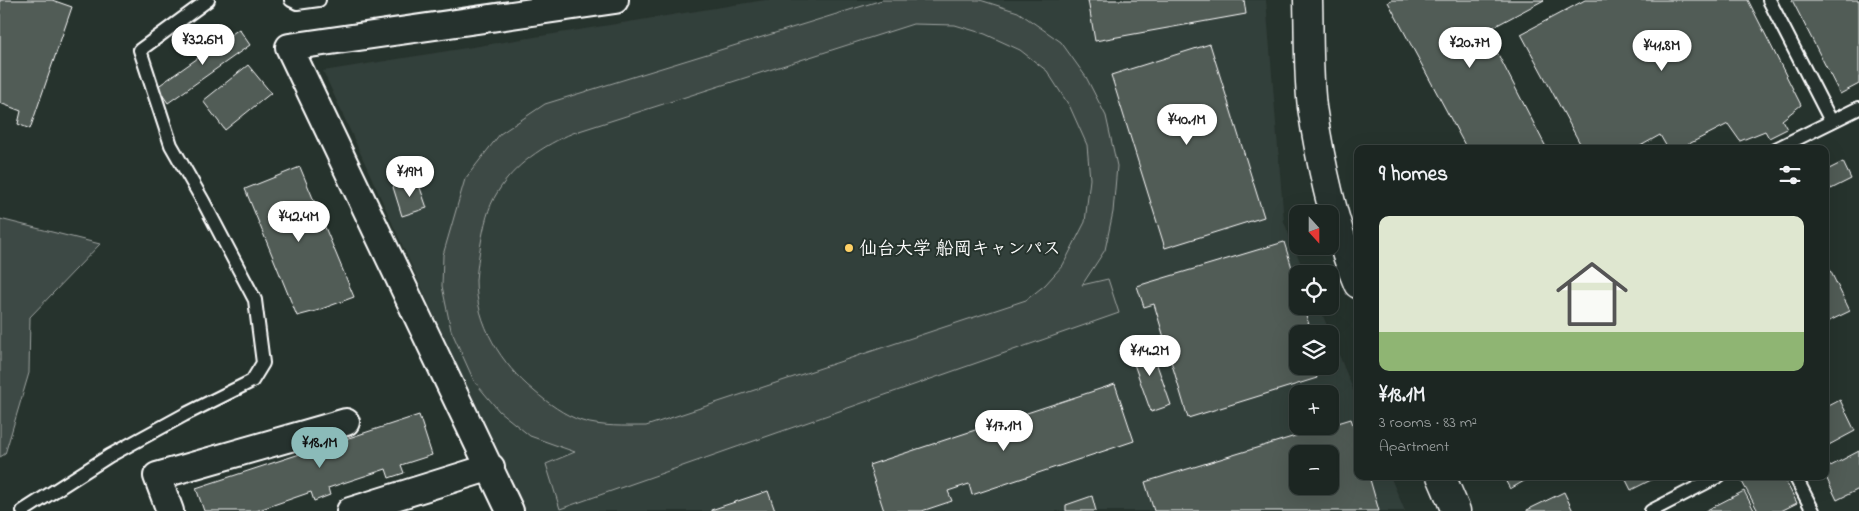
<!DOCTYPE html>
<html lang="en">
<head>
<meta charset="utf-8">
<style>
	body { margin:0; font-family:"Indie Flower","Klee One",sans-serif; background:#29322f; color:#f1f3f6; height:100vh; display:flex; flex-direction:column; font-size:19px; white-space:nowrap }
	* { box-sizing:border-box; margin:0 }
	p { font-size:16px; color:#a0a5a5 }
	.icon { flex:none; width:28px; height:28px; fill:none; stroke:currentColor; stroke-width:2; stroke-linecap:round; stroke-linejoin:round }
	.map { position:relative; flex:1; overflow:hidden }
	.sheet { position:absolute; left:1354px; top:145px; width:475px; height:335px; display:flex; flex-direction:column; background:#1c2622; border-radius:10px; box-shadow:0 5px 20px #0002,0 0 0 1px #3a4340 }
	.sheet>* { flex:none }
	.needle { width:32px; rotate:159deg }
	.fabs { position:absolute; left:1289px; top:205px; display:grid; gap:10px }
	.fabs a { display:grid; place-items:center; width:50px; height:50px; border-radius:10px; background:#1c2622; box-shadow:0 5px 20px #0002,0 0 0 1px #3a4340; font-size:25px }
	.price { position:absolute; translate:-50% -42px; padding:0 11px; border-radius:18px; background:#fff; color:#222; font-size:16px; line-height:32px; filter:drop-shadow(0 1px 2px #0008) }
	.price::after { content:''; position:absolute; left:50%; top:30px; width:15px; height:11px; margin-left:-8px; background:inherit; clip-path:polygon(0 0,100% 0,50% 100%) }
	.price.current { background:#8bbbb9; color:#111 }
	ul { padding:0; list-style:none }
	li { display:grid; align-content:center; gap:10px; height:265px; padding:0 25px }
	li span { display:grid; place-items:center; height:155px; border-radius:10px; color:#555 }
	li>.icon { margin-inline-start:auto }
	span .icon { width:90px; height:90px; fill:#fffc; stroke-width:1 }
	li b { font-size:21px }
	h2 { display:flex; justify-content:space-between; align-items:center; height:60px; padding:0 25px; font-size:21px }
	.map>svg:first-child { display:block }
	.built { fill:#333f3a; fill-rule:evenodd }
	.green { fill:#3e4944; stroke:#9ea4a2; fill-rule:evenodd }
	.building { fill:#515c57; stroke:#fff; fill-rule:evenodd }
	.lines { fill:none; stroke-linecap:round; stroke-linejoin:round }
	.lane-casing { stroke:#fff; stroke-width:16 }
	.street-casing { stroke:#fff; stroke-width:30 }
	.secondary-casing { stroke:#fff; stroke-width:31 }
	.lane { stroke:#26332d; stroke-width:12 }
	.street { stroke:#26332d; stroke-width:26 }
	.secondary { stroke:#26332d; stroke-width:28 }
	.poi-dot { fill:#ffd166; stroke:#26332d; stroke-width:2 }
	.labels { text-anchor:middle; stroke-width:4; stroke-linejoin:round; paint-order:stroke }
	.poi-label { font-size:18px; font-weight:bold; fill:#fff; stroke:#26332d; text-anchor:start }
</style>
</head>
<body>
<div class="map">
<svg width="1859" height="511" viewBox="0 0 1859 511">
	<rect width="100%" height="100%" fill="#26332d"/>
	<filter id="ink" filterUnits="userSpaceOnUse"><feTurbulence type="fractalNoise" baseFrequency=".02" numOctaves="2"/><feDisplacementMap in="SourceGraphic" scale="10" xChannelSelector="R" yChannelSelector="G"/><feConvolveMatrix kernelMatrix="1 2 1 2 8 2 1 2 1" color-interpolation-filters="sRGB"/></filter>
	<g filter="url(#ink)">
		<path class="built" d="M765 0H1266L1284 222 1305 274H1298V306H1319L1357 399 1358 476H1390L1405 511H523L323 71ZM1298 334H1330V366H1298ZM1298 394H1330V426H1298ZM1298 454H1330V486H1298Z"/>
		<path class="green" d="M882 0H980L1018 12 1061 42 1086 77 1106 116 1117 166 1113 212 1105 250 1082 285 1108 279 1119 313 560 509 546 464 575 452 530 436 499 411 474 381 451 330 442 286 443 255 465 179 500 134 545 104ZM913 24 955 25 985 34 1020 50 1047 71 1070 107 1087 145 1090 179 1085 222 1063 265 1045 285 1026 300 646 426C625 426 602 427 582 421 564 415 548 403 534 391 501 364 476 324 476 280 477 268 479 255 481 243 484 226 488 207 497 193 514 165 544 145 573 133Z
			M0 219 100 244 30 317 29 373 5 454 0 457Z"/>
		<path class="building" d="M0 0H52L72 7 30 129 18 124 21 111 0 103Z
			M1088 0H1244L1246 14 1095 41Z
			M1391 0H1544L1486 31 1547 149H1467L1388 2Z
			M1585 0H1748L1801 105 1782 120 1787 129 1769 138 1765 131 1740 141 1728 124 1679 149H1668L1660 135 1635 149H1583L1521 34Z
			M1792 0H1859V84L1840 94Z
			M239 29 250 45 168 103 157 87Z
			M1210 44 1264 217 1165 248 1111 75Z
			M248 65 271 93 225 130 203 101Z
			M1843 162 1851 179 1831 189 1825 177V171Z
			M300 167 354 297 316 311 297 316 245 189Z
			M417 179 427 208 402 216 393 187Z
			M1284 242 1298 287V306H1303L1312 334H1298V366H1313L1317 378 1188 418 1154 304 1144 307 1137 286Z
			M1828 266 1850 311 1825 323V267Z
			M1149 342 1171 405 1151 412 1129 350Z
			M1115 384 1134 441 972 495 969 484 948 491 952 501 922 511H884L869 465Z
			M1840 400 1855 431 1825 447V408Z
			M419 415 432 455 401 465 404 473 389 478 386 469 328 488 330 495 314 501 311 492 256 511H204L196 488Z
			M1351 419 1358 439V476H1369L1379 511H1154L1145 482ZM1298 454H1330V486H1298Z
			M1859 451V489L1837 500 1825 475V469Z
			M1503 476H1533L1510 489Z
			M1624 476H1659L1631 490Z
			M1749 476H1783L1797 503 1781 511H1758L1741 480Z
			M768 491 775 511H711V510Z
			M1744 491 1754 510 1751 511H1705Z
			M1564 492 1573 511H1527V510Z
			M1092 496 1096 511H1066V505Z"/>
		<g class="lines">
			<g class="lane-casing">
				<path id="lane" d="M291 0 297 3 319 0
					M1769 0 1831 121
					M1776 149 1859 108
					M1795 476 1813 511
					M23 511 109 456 184 415 252 381 263 363 255 300 203 201 171 145 140 50 208 0
					M1651 511 1719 476"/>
			</g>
			<g class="street-casing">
				<path id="street" d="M170 511 157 476 346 422
					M350 511 491 467
					M510 511 289 47 615 0"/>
			</g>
			<g class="secondary-casing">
				<path id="secondary" d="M1308 0C1309 33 1308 74 1312 107 1321 167 1334 228 1358 284
					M1441 476 1456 511"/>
			</g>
			<use href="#lane" class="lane"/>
			<use href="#street" class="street"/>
			<use href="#secondary" class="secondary"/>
		</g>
	</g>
	<circle class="poi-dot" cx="849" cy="248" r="5"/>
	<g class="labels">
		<g class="poi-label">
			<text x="859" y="254">仙台大学 船岡キャンパス</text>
		</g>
	</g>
</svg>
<div class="fabs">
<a><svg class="needle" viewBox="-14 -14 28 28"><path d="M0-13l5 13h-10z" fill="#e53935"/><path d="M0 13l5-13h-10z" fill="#a0a5a5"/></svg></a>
<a><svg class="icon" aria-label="locate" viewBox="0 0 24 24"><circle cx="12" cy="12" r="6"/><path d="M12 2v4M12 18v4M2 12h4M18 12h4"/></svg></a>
<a><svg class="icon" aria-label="layers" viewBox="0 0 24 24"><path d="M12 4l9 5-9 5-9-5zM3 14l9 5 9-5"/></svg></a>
<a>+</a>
<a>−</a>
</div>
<b class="price" style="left:203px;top:66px">¥32.6M</b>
<b class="price" style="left:1470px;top:69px">¥20.7M</b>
<b class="price" style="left:1662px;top:72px">¥41.8M</b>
<b class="price" style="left:1187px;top:146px">¥40.1M</b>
<b class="price" style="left:410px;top:198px">¥19M</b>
<b class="price" style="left:299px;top:243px">¥42.4M</b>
<b class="price" style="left:1150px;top:377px">¥14.2M</b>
<b class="price" style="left:1004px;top:452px">¥17.1M</b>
<b class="price current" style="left:320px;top:469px">¥18.1M</b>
<section class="sheet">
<h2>9 homes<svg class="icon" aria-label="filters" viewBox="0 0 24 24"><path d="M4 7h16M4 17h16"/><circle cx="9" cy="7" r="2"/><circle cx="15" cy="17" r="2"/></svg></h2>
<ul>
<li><span style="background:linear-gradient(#dfe7d0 75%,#8fb573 0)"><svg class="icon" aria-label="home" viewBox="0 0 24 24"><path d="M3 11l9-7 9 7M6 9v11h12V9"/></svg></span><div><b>¥18.1M</b><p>3 rooms · 83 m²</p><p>Apartment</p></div></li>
</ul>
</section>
</div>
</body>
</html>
